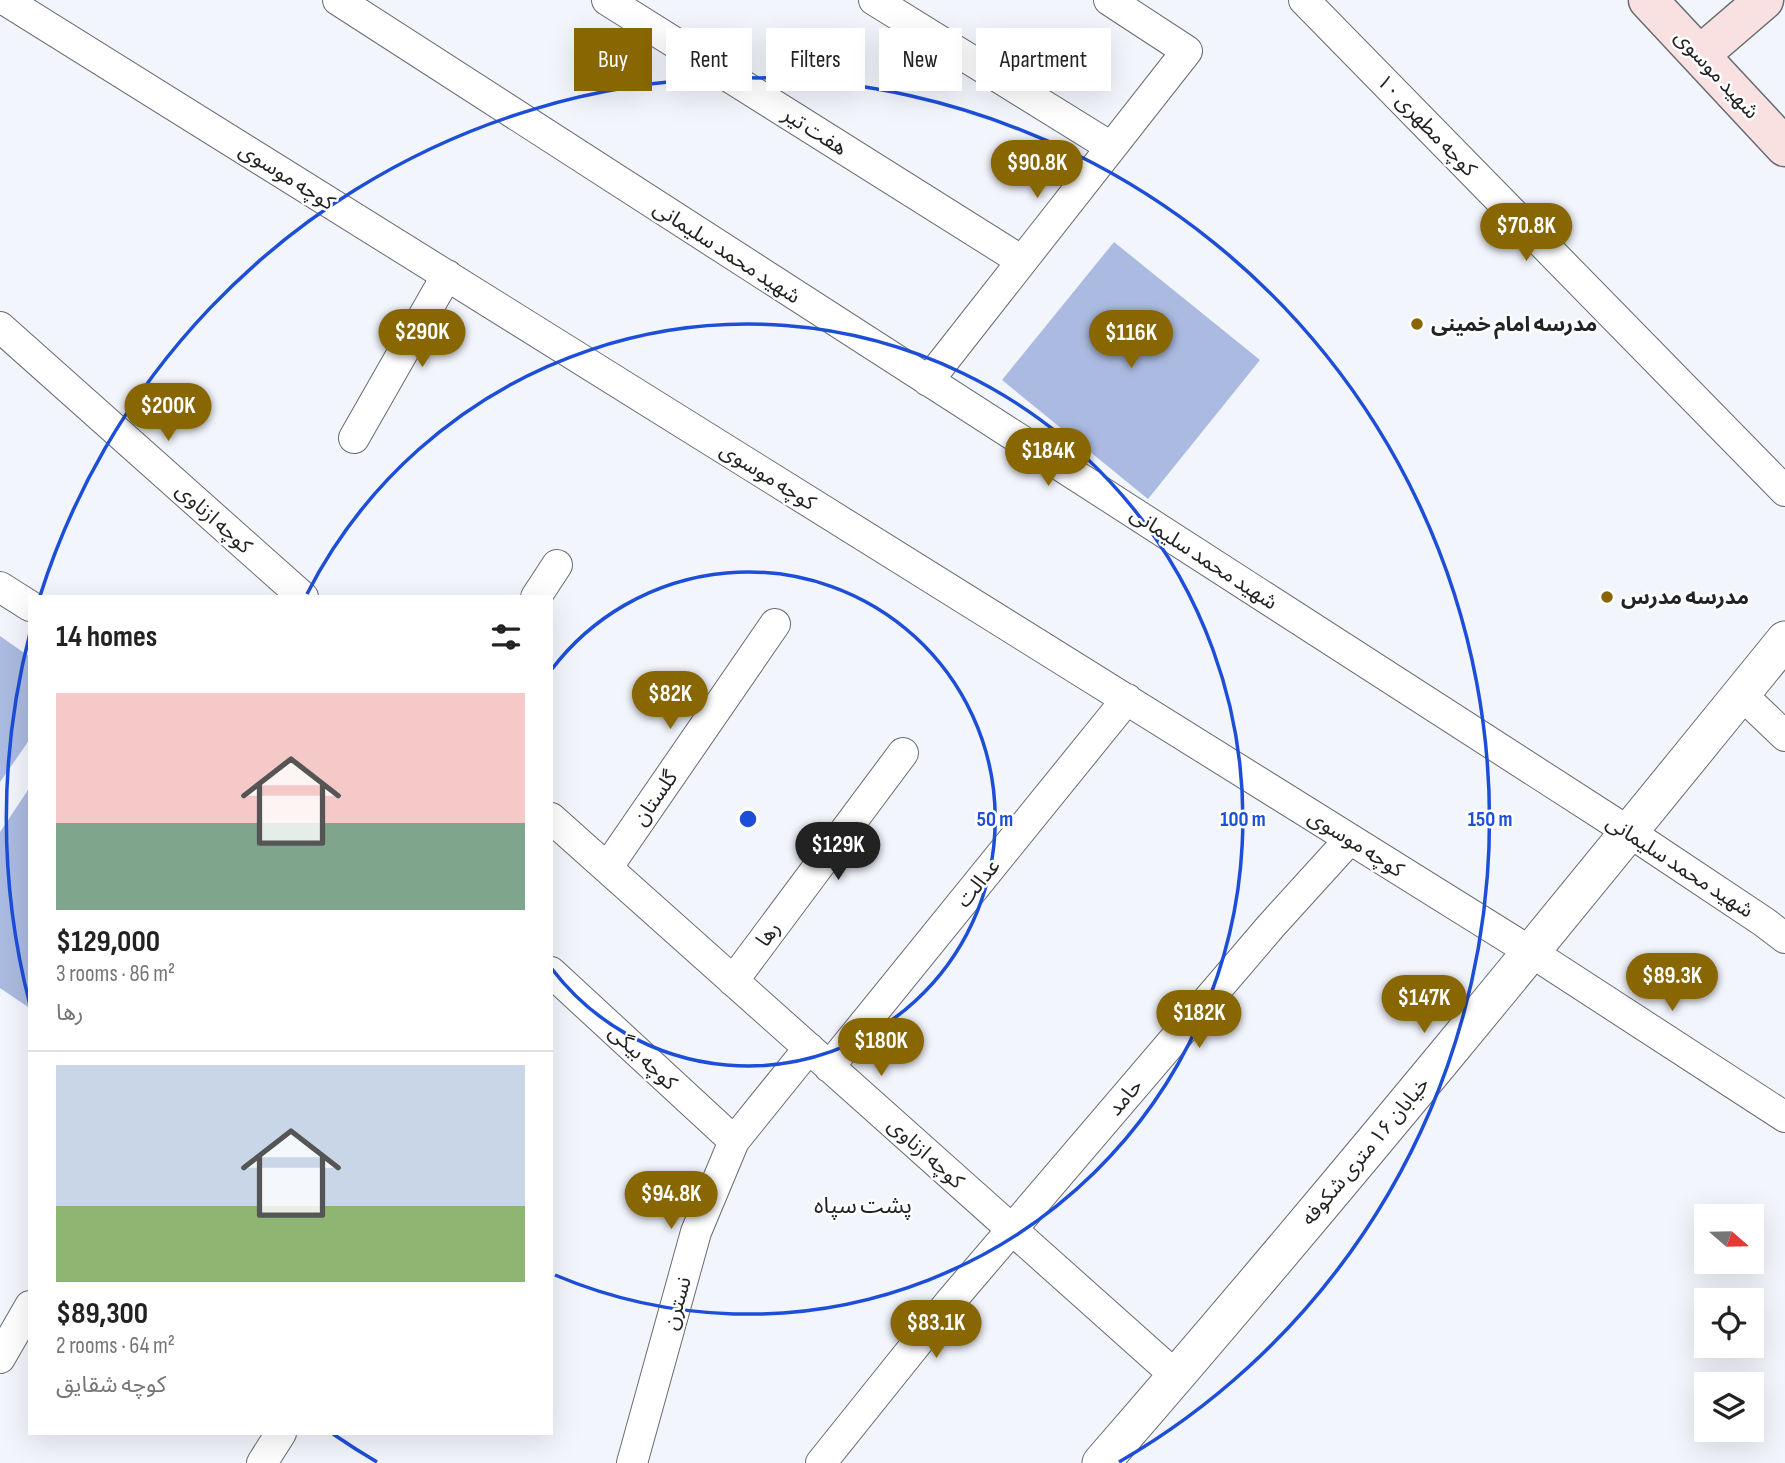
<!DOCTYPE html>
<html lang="en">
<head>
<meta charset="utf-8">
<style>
	body { margin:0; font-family:"Sofia Sans Condensed","Noto Sans Arabic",sans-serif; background:#f2f2f2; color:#222; height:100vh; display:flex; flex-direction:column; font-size:26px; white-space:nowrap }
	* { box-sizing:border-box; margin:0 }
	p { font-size:23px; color:#767676 }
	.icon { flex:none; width:38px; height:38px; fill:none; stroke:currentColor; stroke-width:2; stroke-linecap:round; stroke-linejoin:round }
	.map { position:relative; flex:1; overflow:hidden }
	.panel { position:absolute; left:28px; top:595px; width:525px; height:840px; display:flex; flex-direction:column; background:#fff; border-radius:0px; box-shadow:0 7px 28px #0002 }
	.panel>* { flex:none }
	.guide { position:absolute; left:574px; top:28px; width:665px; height:63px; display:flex; gap:14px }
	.needle { width:46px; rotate:110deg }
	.fabs { position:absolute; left:1694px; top:1204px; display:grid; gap:14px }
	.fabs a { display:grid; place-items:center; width:70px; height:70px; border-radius:0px; background:#fff; box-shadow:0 7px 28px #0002; font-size:35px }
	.price { position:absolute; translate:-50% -60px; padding:0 16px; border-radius:24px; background:#886602; color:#fff; font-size:23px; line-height:46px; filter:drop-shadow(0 2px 4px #0008) }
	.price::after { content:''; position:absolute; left:50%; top:42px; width:21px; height:16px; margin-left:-10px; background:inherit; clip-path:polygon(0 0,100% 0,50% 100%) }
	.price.on { background:#222; color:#fff }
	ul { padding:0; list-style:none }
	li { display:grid; align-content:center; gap:14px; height:371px; padding:0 28px }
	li+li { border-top:2px solid #e0e0e0 }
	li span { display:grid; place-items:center; height:217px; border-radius:0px; color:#555 }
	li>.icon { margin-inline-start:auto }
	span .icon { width:126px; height:126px; fill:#fffc; stroke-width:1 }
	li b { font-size:30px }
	h2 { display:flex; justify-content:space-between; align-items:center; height:84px; padding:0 28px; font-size:30px }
	.chip { padding:0 24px; border-radius:0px; background:#fff; box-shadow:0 7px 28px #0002; font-size:24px; line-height:63px }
	.chip.on { background:#886602; color:#fff }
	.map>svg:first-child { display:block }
	.building { fill:#abbae0 }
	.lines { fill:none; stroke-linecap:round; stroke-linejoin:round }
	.minor-casing { stroke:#696b72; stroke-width:32 }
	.tertiary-casing { stroke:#696b72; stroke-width:39 }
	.secondary-casing { stroke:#696b72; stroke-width:41 }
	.minor { stroke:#fff; stroke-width:30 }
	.tertiary { stroke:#fff; stroke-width:37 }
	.secondary { stroke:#f9e1e2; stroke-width:38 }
	.ring { fill:none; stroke:#1d4ed8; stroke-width:3.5 }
	.poi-dot { fill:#886602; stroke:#fff; stroke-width:2.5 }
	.labels { text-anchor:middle; stroke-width:5; stroke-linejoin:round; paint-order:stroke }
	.street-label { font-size:21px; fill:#222325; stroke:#fff }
	.poi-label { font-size:21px; font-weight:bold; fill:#222325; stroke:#fff; text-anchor:start }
	.neighbourhood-label { font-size:23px; fill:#222325; stroke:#fff }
	.centre { fill:#1d4ed8; stroke:#fff; stroke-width:3.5 }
	.ring-label { font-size:21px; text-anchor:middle; font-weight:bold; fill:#1d4ed8; stroke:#fff; stroke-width:5; stroke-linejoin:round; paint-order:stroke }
</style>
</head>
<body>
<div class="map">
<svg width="1785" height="1463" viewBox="0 0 1785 1463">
	<rect width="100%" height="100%" fill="#f2f5fc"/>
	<path class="building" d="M1114 242 1260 360 1148 499 1002 380Z
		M0 636 30 657V739L0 782Z
		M30 787V1005L28 1007 0 988V832Z"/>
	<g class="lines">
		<g class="minor-casing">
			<path id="minor" d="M5 0 1531 952 1785 1117
				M338 0 1629 832 1764 922 1785 938
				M607 0 1022 261
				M874 0 1111 147
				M1304 0 1785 491
				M0 327 303 597
				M928 381 1187 51 1109 0
				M354 438 447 275
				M0 587 30 606
				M536 597 557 565
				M1741 694 1785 736
				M551 818 1176 1376
				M607 868 775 624
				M551 972 734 1141
				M733 981 903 753
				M829 1067 1127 699
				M0 1358 30 1306
				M262 1463 281 1433
				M632 1463 696 1232 734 1141 809 1048
				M821 1463 950 1302 1271 926 1350 839"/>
		</g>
		<g class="tertiary-casing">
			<path id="tertiary" d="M1101 1463C1335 1194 1560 917 1785 640"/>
		</g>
		<g class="secondary-casing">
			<path id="secondary" d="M1648 0 1785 147
				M1700 55 1764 0"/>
		</g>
		<use href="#minor" class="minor"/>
		<use href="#tertiary" class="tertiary"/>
		<use href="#secondary" class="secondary"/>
	</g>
	<g class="ring">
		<path d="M552 669A247 247 0 1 1 552 969"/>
		<path d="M307 594A495 495 0 1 1 555 1275"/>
		<path d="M377 1462A742 742 0 0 1 333 1434M30 1005A742 742 0 0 1 30 633M40 596A742 742 0 1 1 1119 1462"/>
	</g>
	<g class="poi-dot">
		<circle cx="1417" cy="324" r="7"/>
		<circle cx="1607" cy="597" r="7"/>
	</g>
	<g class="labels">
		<g class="street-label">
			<text transform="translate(1717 74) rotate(47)" y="7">شهید موسوی</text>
			<text transform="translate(1427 125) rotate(46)" y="7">کوچه مطهری ۱۰</text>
			<text transform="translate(815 131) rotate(32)" y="7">هفت تیر</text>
			<text transform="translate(287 176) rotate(32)" y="7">کوچه موسوی</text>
			<text transform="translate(727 252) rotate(33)" y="7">شهید محمد سلیمانی</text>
			<text transform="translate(768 476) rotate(32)" y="7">کوچه موسوی</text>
			<text transform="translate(214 518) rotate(42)" y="7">کوچه ازناوی</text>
			<text transform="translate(1204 558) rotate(33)" y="7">شهید محمد سلیمانی</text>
			<text transform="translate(655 798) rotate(-55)" y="7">گلستان</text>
			<text transform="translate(1356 843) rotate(32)" y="7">کوچه موسوی</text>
			<text transform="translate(1680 866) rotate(33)" y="7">شهید محمد سلیمانی</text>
			<text transform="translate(978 883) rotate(-51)" y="7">عدالت</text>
			<text transform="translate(768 934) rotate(-53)" y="7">رها</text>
			<text transform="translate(643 1057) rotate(43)" y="7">کوچه بیگی</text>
			<text transform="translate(1125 1097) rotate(-50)" y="7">حامد</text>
			<text transform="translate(1365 1151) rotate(-50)" y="7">خیابان ۱۶ متری شکوفه</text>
			<text transform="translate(926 1153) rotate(42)" y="7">کوچه ازناوی</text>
			<text transform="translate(677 1303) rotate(-74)" y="7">نسترن</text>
		</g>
		<g class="poi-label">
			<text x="1431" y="331">مدرسه امام خمینی</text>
			<text x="1621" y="604">مدرسه مدرس</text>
		</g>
		<g class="neighbourhood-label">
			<text x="863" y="1213">پشت سپاه</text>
		</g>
	</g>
	<circle cx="748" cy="819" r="10" class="centre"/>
	<g class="ring-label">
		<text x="995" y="826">50 m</text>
		<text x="1243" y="826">100 m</text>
		<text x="1490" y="826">150 m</text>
	</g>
</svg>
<div class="fabs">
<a><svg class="needle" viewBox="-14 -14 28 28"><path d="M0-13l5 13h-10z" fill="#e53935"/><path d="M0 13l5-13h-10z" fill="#767676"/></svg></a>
<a><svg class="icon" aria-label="locate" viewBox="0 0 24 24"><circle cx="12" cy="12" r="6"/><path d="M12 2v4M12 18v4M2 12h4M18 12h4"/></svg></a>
<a><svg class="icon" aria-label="layers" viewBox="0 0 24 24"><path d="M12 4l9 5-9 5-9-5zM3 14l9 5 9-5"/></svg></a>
</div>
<b class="price" style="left:1037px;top:200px">$90.8K</b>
<b class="price" style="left:1526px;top:263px">$70.8K</b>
<b class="price" style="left:422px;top:369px">$290K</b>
<b class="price" style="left:1131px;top:370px">$116K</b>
<b class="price" style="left:168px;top:443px">$200K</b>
<b class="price" style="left:1048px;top:488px">$184K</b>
<b class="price" style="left:670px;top:731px">$82K</b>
<b class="price on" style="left:838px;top:882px">$129K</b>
<b class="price" style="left:1672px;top:1013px">$89.3K</b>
<b class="price" style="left:1424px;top:1035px">$147K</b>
<b class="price" style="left:1199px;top:1050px">$182K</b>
<b class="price" style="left:881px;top:1078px">$180K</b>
<b class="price" style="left:671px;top:1231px">$94.8K</b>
<b class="price" style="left:936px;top:1360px">$83.1K</b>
<div class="guide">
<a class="chip on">Buy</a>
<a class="chip">Rent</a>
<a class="chip">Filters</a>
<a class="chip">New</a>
<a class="chip">Apartment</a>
</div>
<section class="panel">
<h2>14 homes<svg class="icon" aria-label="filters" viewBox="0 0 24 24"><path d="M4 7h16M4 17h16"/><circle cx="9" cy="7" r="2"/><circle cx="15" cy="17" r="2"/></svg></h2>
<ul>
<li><span style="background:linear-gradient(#f6c9c9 60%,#7fa58c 0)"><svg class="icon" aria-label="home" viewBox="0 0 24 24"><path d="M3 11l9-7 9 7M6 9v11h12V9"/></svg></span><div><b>$129,000</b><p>3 rooms · 86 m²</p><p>رها</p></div></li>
<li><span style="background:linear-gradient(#c9d6e8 65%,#8fb573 0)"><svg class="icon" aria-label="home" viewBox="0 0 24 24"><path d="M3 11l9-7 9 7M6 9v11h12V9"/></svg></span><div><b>$89,300</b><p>2 rooms · 64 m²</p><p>کوچه شقایق</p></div></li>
</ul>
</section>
</div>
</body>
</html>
